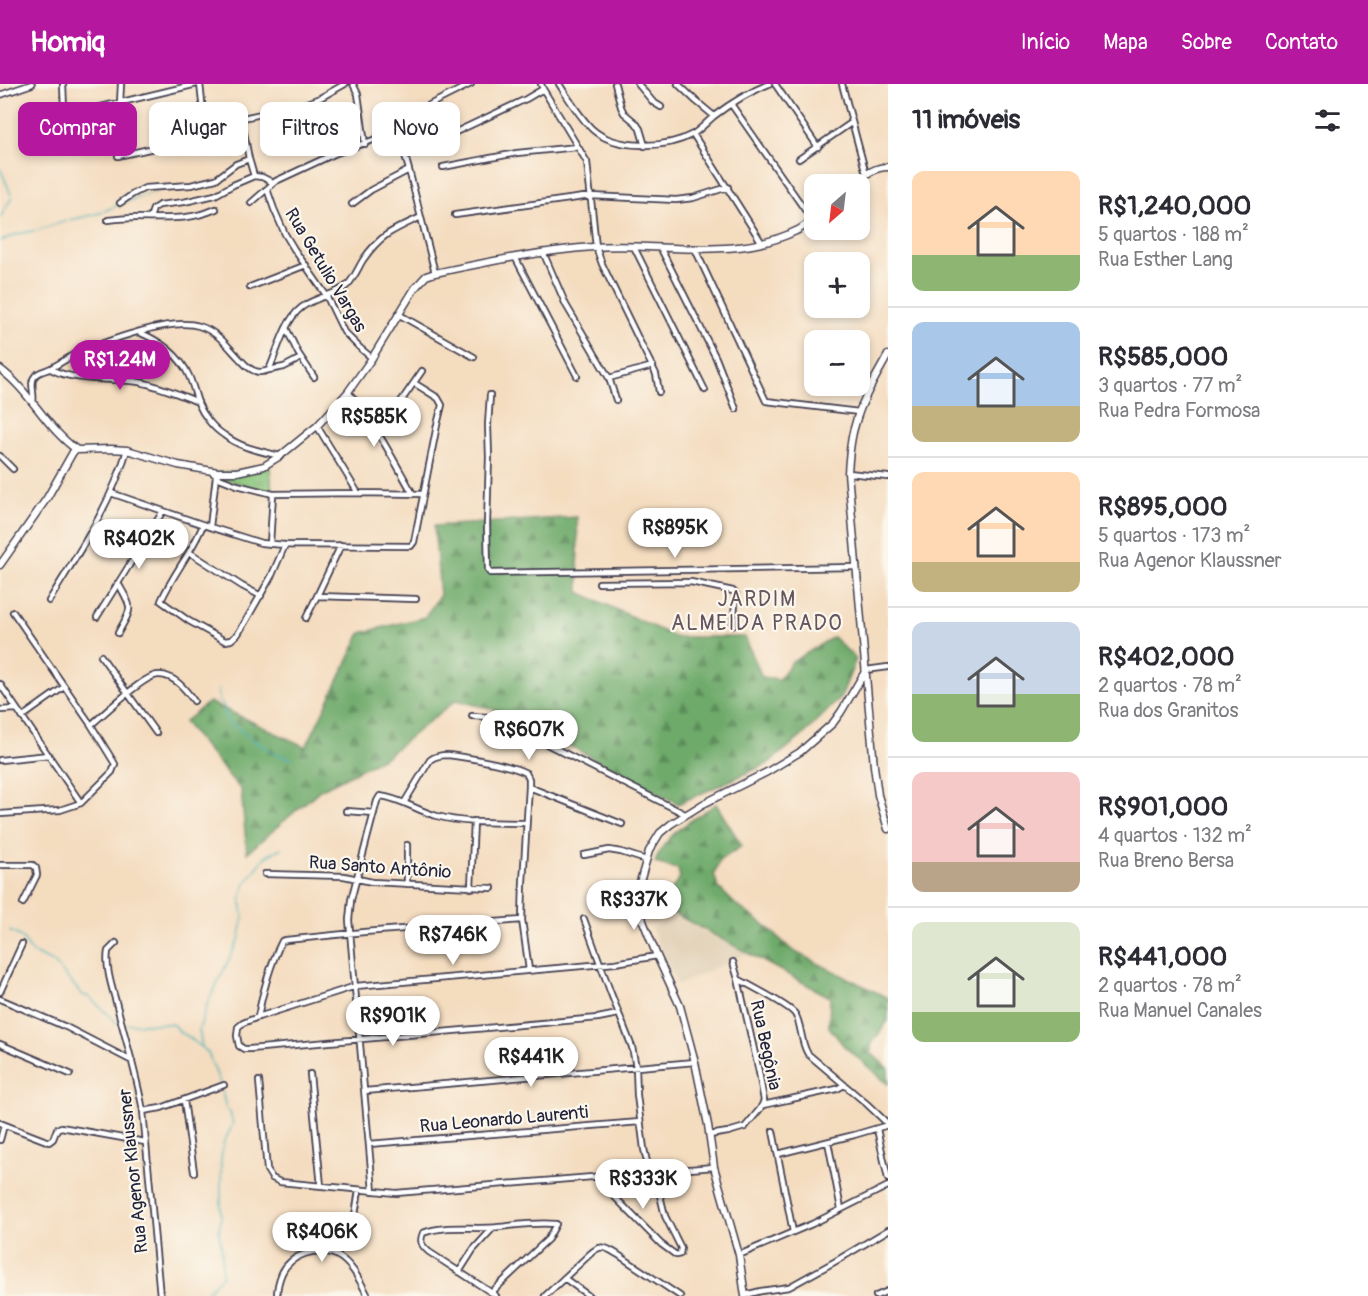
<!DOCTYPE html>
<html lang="pt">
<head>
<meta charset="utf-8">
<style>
	body { margin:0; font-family:Pangolin,sans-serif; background:#f2f2f3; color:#2b2b33; height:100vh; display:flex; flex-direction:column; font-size:22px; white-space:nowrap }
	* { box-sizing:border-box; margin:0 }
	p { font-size:20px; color:#7c7c81 }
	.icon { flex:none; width:33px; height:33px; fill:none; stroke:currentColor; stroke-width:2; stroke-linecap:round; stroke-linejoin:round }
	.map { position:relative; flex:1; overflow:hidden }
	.details { display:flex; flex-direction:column; background:#fff; width:480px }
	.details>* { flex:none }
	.banner { position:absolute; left:18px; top:18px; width:570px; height:54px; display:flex; gap:12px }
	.needle { width:39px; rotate:208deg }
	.fabs { position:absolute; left:804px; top:90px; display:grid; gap:12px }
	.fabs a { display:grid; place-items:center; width:66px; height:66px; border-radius:12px; background:#fff; box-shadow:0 3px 9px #0003; font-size:30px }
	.price { position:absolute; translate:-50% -51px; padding:0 14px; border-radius:21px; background:#fff; color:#222; font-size:20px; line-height:39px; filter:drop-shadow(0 2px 3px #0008) }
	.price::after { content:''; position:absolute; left:50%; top:36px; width:18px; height:14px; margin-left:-9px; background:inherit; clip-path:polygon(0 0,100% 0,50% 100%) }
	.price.on { background:#b5179e; color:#fff }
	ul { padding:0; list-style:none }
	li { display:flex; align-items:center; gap:18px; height:150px; padding:0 24px }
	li+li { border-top:2px solid #e1e1e2 }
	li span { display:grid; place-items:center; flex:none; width:168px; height:120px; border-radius:12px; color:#555 }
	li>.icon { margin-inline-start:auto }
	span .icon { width:72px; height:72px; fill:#fffc; stroke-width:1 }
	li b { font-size:26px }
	h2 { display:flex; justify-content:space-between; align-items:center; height:72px; padding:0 24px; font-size:26px }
	.chip { padding:0 21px; border-radius:12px; background:#fff; box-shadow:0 3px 9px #0003; font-size:21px; line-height:54px }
	.chip.on { background:#b5179e; color:#fff }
	header { display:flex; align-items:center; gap:36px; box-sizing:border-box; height:84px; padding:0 30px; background:#b5179e; color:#fff }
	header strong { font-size:28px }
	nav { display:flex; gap:33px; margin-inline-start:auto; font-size:21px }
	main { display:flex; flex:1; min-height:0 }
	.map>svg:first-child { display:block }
	.built { fill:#dfcdb2 }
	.forest { fill:url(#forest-firs); stroke:#486652; stroke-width:1.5 }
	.park { fill:url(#park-tufts); stroke:#56745a; stroke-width:1.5 }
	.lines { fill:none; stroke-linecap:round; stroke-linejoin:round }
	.stream { stroke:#3cadb3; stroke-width:1.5 }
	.street-casing { stroke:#423e4f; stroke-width:8 }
	.secondary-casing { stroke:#423e4f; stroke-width:9 }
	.street { stroke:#fff; stroke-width:4.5 }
	.secondary { stroke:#fff; stroke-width:6 }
	.labels { text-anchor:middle; stroke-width:4.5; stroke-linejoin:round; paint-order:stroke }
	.street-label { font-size:18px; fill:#22223b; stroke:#fbf7ec }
	.quarter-label { font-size:21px; letter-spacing:1.5px; fill:#66555e; stroke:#fbf7ec }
</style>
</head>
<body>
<header>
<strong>Homiq</strong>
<nav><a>Início</a><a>Mapa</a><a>Sobre</a><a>Contato</a></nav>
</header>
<main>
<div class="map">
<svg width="888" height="1212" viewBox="0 0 888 1212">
	<defs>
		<pattern id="forest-firs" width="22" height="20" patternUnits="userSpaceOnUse" patternTransform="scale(1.5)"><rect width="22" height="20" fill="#6eaa6a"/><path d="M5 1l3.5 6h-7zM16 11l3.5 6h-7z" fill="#5a8a58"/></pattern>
		<pattern id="park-tufts" width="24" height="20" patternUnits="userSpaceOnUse" patternTransform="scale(1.5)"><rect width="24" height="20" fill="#89c57a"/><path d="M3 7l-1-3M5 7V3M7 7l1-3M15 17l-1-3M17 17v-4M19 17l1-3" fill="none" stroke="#70a065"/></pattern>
	</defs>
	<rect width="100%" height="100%" fill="#fbf7ec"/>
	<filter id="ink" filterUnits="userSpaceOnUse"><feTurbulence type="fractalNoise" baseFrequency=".0167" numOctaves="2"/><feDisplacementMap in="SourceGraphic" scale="12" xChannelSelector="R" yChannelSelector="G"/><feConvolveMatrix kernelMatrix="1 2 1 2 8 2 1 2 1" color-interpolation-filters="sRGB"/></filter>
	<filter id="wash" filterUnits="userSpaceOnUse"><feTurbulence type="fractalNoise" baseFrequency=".008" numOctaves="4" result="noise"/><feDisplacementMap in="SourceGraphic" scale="24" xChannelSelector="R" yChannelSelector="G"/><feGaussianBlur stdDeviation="1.35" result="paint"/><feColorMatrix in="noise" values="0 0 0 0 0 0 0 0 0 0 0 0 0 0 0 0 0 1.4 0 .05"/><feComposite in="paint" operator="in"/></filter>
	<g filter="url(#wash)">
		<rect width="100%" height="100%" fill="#f4dcbf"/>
		<path class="built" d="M675 833 744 869 745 870 678 901 651 844Z"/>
		<path class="forest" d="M577 433 579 508 675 553H745L762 593 779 595 792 578 833 553 856 575 841 613 800 654 767 680 678 720 511 630 456 616 385 673 320 706 247 769 241 706 184 638 209 618 306 663 361 549 425 533 440 511 434 442Z
			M716 720 742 762 720 776 714 790 718 803 735 820 767 843 793 867 888 914V937L871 961V969L888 984V1000L844 962 829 943 830 913 669 827V809L680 794 678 785 655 779C664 750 692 736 716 720Z"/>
		<path class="park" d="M270 383 272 409 224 395 215 389 263 385Z"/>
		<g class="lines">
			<path class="stream" d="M0 84 12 113 0 134
				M125 118 163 105
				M0 157 18 150 38 146 66 137 100 129 120 120
				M218 605 219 617 225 624V629L228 637 253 656 272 668 291 675
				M10 847 21 853 33 869 53 878 80 908 83 911 89 913 117 939
				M127 940H171L175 942 180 949C188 950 194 958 201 963
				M220 999 208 969 202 963 199 946 208 918 240 853 243 834 241 813 245 800 265 773 281 764
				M207 1212V1207L222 1192V1168L219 1148 221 1132V1077L223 1060 233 1040 230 1028 226 1024 221 1004"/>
		</g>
	</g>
	<g filter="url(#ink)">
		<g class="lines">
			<g class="street-casing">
				<path id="street" d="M63 0 64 25 70 29 80 28 197 0
					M353 0 358 10 365 60
					M541 0 543 5 587 78 596 163 602 180 639 256 656 290 659 308
					M559 0C569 15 579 32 592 45 615 66 666 65 693 50 700 46 707 38 714 32 731 19 749 8 769 0
					M615 0 621 23 624 29 636 39 640 45 645 62
					M638 0 653 18 661 23
					M678 0 696 17 714 32
					M775 0 818 63
					M842 0 866 90
					M0 11 32 0
					M120 19 121 0
					M731 20 812 136
					M397 42 409 86 435 189
					M693 50 762 159
					M404 67 424 63 526 15 543 5
					M118 72 203 53 204 36 200 0
					M799 75 851 39
					M443 83 517 69 577 63
					M254 92 249 75 242 38 243 34 302 21 320 14 345 0
					M267 105 274 125 285 150 294 165 326 211 344 248 360 264 372 274
					M120 119 133 110 145 104 191 101 216 95 236 80 249 75
					M251 119 276 97 334 70 376 55 431 20 471 0
					M352 120 371 106 409 86
					M455 131 591 112 676 116 693 114 728 103
					M150 134 153 125 159 121 184 118 215 111 233 101 254 92 262 93 270 97 272 99
					M108 136C117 135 127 134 136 134 166 134 188 137 216 125
					M634 163 705 306
					M660 163 716 274 736 325
					M695 165 766 317 859 328
					M543 168 566 221 609 294 616 316
					M515 173 577 292
					M250 203 306 181
					M398 230 474 273
					M286 244 298 269 314 293
					M138 248C159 256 180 271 189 292 193 301 195 310 198 319 203 331 213 344 224 351 241 364 260 367 280 372
					M51 285C73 298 113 294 139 298 160 302 178 310 198 318
					M269 286 284 283 301 274
					M609 294 653 282
					M348 308C375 339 393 375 413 410
					M490 311 488 341 489 373 487 440 488 486 490 489 856 483
					M33 318C35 310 29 298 35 292 39 287 46 287 51 284 61 279 69 273 79 268 108 257 170 233 199 242 216 247 226 260 238 273 243 278 248 285 255 287 260 289 264 288 269 286 278 266 286 230 307 220 317 214 337 209 345 203 352 199 358 184 363 176 381 150 393 146 421 133
					M317 342 358 409
					M379 349 422 287
					M0 372 13 385
					M212 388 219 394 237 401 273 410 358 409 423 410
					M848 389 888 393
					M111 409 210 443 261 459 285 461 411 462 414 458 437 341 442 321 438 314 414 299
					M203 441C192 468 173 490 161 517L189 537 225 557 231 556 238 550 248 533 272 491 285 461
					M210 443 216 392
					M270 460 273 410
					M341 461 317 512 416 515
					M189 468 242 502 261 512
					M599 499 691 498 733 507 736 510 733 541
					M49 517C78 469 111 421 127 366
					M97 533 163 427
					M306 534 317 512
					M118 549C133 522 133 526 118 499
					M101 572 156 649
					M866 586 888 583
					M0 600 81 719
					M0 626 16 625
					M472 632 488 633 503 638 685 730
					M22 633 64 603
					M91 641C104 630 144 591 158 591 174 590 186 606 194 617
					M0 676 49 671
					M529 703 622 740
					M404 719 430 676C435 672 442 671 448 671 465 673 512 681 526 689L529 695V703L523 798 522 836
					M346 727 374 729
					M0 730 60 726 81 719 112 688 115 680 91 641 13 528
					M584 771 609 766 621 768 646 776
					M0 781H33L36 784 37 791 23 819
					M265 790 344 792 372 798 492 804
					M407 800V761
					M471 804 474 737
					M584 835 610 907 632 963 636 983 637 1011 644 1065 647 1078 657 1099 665 1132 681 1164 680 1170 676 1171 661 1160 602 1100 599 1093
					M116 859 108 867C105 885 113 906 117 922 126 957 137 992 143 1027L160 1212
					M738 895C749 901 790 922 795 930 802 940 800 958 808 970L867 1020 888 1040
					M0 908 22 860
					M0 915 66 943 132 977
					M618 930 598 934 250 965H244L239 962 237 952 238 943 243 939 258 933 356 902 615 879 657 872
					M258 933C262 910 271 878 282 857L286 856 364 848 522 836 529 886
					M0 960 70 990
					M310 990 321 1102
					M259 997 267 1086 272 1094 280 1098 396 1109 714 1083
					M365 1007 695 978
					M184 1016 194 1088
					M763 1021 837 1005 844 1001
					M143 1027 161 1024 224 1001
					M0 1039 49 1058 53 1055 57 1045 61 1043 145 1058
					M877 1045 888 1095
					M773 1047 793 1148
					M709 1051 728 1048 745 1043 760 1025 764 1017 759 988 738 895 733 878
					M0 1056 4 1041
					M828 1058 841 1125
					M369 1060 640 1038
					M778 1070 854 1051 888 1041
					M373 1107 349 836 351 816 377 717 380 712C400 714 418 727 437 732 466 740 498 738 526 739
					M336 1171 355 1131 359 1106
					M739 1171 812 1140 888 1102
					M459 1188 473 1166 493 1144
					M564 1194 589 1212
					M492 1209 429 1168C422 1162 419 1158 423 1149 445 1140 475 1146 499 1143 518 1141 536 1138 556 1140L548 1155 494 1206 492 1209 496 1212
					M745 1211 761 1207 789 1203 836 1177 888 1146
					M277 1212C277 1204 279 1196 282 1189 291 1170 318 1162 336 1171 352 1179 360 1197 368 1212
					M545 1212 590 1170C601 1160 605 1163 617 1170L680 1212
					M876 1212 888 1207"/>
			</g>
			<g class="secondary-casing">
				<path id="secondary" d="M854 100C865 91 874 83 888 83
					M888 271C876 293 861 317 855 341 850 356 849 373 848 389L874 682 878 711 888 745
					M0 285C30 307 46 344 77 366
					M0 481 47 414 73 368 77 366 111 365 127 366 178 381 218 388H237L264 382 280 372 317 342 330 328 348 308 372 274 415 204 426 192 435 189C488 178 539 167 593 163 660 158 733 178 796 147 803 144 808 139 814 134
					M745 1212 739 1171 714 1083 708 1041 695 978 680 922 657 872 643 837 641 827 640 798 649 767 660 749 671 740 703 720 767 688 800 668 833 639 841 628 866 586"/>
			</g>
			<use href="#street" class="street"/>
			<use href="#secondary" class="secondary"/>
		</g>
	</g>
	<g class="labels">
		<g class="street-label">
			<text transform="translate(326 186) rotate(59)" y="6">Rua Getulio Vargas</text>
			<text transform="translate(380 783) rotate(4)" y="6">Rua Santo Antônio</text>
			<text transform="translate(766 961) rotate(78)" y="6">Rua Begônia</text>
			<text transform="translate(504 1035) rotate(-5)" y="6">Rua Leonardo Laurenti</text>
			<text transform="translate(133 1087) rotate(-96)" y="6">Rua Agenor Klaussner</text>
		</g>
		<g class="quarter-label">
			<text x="757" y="522">JARDIM<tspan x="757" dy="24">ALMEIDA PRADO</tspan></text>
		</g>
	</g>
</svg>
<div class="fabs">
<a><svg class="needle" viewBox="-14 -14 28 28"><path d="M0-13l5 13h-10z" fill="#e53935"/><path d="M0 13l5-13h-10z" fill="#7c7c81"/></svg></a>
<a>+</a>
<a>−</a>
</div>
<b class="price on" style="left:120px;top:307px">R$1.24M</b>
<b class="price" style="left:374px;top:364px">R$585K</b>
<b class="price" style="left:675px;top:475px">R$895K</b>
<b class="price" style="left:139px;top:486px">R$402K</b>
<b class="price" style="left:529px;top:677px">R$607K</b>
<b class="price" style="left:634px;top:847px">R$337K</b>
<b class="price" style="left:453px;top:882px">R$746K</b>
<b class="price" style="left:393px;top:963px">R$901K</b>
<b class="price" style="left:531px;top:1004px">R$441K</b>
<b class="price" style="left:643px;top:1126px">R$333K</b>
<b class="price" style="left:322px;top:1179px">R$406K</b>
<div class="banner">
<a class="chip on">Comprar</a>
<a class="chip">Alugar</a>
<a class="chip">Filtros</a>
<a class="chip">Novo</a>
</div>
</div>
<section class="details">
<h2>11 imóveis<svg class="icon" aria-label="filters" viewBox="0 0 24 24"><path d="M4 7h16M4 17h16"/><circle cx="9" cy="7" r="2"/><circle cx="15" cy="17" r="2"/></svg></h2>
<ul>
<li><span style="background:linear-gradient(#ffd9b3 70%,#8fb573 0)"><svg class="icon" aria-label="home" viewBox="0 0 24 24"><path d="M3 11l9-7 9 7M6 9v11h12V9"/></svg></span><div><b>R$1,240,000</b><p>5 quartos · 188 m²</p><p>Rua Esther Lang</p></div></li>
<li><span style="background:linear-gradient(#a9c7e8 70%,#c2b280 0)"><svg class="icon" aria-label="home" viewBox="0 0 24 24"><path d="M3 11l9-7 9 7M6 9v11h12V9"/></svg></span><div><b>R$585,000</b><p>3 quartos · 77 m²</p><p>Rua Pedra Formosa</p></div></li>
<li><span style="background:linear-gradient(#ffd9b3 75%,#c2b280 0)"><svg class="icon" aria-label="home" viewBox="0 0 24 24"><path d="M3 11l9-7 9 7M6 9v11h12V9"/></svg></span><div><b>R$895,000</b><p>5 quartos · 173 m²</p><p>Rua Agenor Klaussner</p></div></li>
<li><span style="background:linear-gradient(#c9d6e8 60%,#8fb573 0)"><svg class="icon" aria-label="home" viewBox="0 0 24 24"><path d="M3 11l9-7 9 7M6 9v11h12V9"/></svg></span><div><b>R$402,000</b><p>2 quartos · 78 m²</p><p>Rua dos Granitos</p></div></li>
<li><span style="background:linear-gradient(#f6c9c9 75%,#b9a48a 0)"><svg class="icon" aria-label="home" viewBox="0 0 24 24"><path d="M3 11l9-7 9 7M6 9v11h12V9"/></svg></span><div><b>R$901,000</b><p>4 quartos · 132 m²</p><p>Rua Breno Bersa</p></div></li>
<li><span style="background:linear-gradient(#dfe7d0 75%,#8fb573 0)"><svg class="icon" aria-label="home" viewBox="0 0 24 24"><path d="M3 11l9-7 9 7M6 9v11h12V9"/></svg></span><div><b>R$441,000</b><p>2 quartos · 78 m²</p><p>Rua Manuel Canales</p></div></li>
</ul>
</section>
</main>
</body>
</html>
